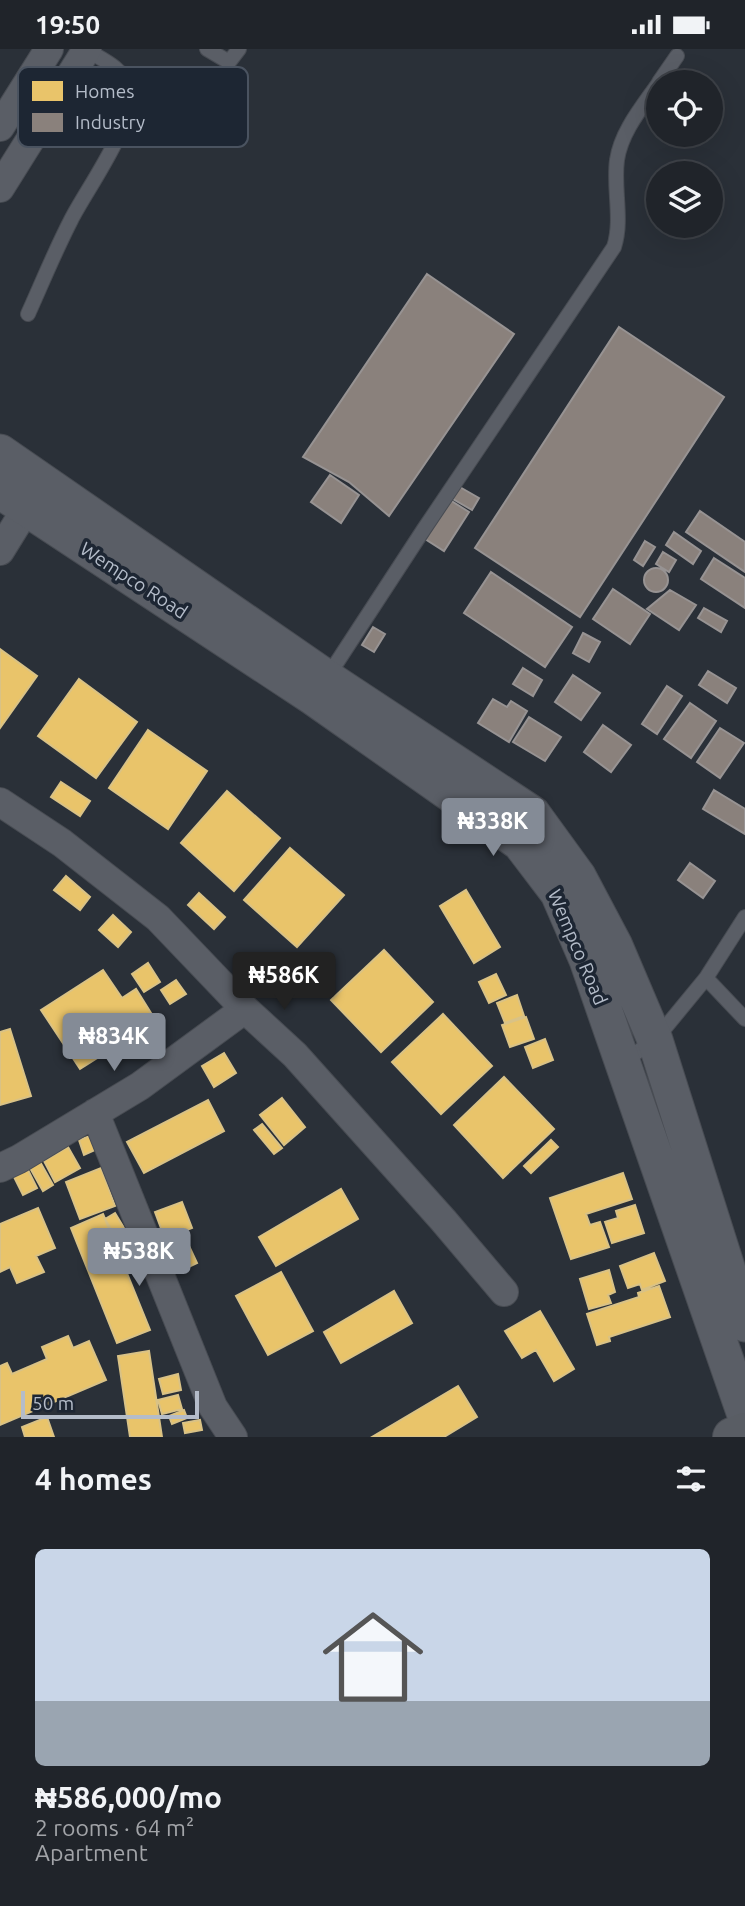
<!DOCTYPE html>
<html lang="en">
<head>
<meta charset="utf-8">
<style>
	body { margin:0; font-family:Ubuntu,sans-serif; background:#282c32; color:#f1f3f6; height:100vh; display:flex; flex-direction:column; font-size:26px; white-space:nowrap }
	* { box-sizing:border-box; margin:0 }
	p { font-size:23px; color:#a2a4a8 }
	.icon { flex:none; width:38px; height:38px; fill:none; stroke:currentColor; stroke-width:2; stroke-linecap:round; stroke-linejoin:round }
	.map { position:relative; height:1388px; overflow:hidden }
	.drawer { display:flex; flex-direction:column; background:#20242a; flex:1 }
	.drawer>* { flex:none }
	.tools { position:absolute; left:646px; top:21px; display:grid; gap:14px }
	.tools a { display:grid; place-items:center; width:77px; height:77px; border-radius:50%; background:#20242a; box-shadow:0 7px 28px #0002,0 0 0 2px #3d4147; font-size:35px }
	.scale { position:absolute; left:21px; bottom:18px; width:178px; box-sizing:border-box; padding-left:7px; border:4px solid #b4bcc9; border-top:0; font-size:19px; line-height:24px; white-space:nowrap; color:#b4bcc9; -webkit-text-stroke:5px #1d2633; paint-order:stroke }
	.price { position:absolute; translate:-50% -60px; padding:0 16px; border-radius:7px; background:#848b96; color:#fff; font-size:23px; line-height:46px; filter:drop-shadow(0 2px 4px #0008) }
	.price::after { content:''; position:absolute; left:50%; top:42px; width:21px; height:16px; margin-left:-10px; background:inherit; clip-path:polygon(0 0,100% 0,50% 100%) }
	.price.current { background:#222; color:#fff }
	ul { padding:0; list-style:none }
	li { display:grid; align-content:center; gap:14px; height:371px; padding:0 35px }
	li+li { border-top:2px solid #3d4147 }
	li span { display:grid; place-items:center; height:217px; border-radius:10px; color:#555 }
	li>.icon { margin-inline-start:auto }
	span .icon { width:126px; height:126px; fill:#fffc; stroke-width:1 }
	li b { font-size:30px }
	h2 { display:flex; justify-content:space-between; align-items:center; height:84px; padding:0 35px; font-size:30px }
	.status { display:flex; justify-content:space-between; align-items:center; height:49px; padding:0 35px; background:#20242a; direction:ltr }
	.status svg { height:19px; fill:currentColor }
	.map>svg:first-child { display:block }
	.homes { fill:#e9c46a; stroke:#d9c286; stroke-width:2 }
	.industry { fill:#8a817c; stroke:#979393; stroke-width:2 }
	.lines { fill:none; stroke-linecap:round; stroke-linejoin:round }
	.service-casing { stroke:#484c53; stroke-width:16 }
	.minor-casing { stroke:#484c53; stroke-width:30 }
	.tertiary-casing { stroke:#484c53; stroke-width:37 }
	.secondary-casing { stroke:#484c53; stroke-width:40 }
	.service { stroke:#5a5e66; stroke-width:14 }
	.minor { stroke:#5a5e66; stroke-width:28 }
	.tertiary { stroke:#5a5e66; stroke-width:35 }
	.secondary { stroke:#595d64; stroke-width:38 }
	.labels { text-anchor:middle; stroke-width:7; stroke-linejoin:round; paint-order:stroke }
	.street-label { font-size:19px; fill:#b4bcc9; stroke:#1d2633 }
	.key { fill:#1d2633; stroke:#4a5360; stroke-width:2 }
	.key-label { font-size:19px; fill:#b4bcc9 }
</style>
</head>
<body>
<div class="status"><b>19:50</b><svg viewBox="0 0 49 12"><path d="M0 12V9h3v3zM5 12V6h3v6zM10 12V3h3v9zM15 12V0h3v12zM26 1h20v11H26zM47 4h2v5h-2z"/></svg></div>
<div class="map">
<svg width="745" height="1388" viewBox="0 0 745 1388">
	<rect width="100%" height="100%" fill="#2a3038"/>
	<path class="homes" d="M0 600 37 627 0 679Z
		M79 630 137 673 96 729 38 687Z
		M148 681 207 722 168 780 109 739Z
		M61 733 90 752 80 767 51 748Z
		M227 742 280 789 234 842 181 794Z
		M290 799 344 846 297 898 244 851Z
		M66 827 90 848 80 861 54 841Z
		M466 841 500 898 474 914 440 857Z
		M199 844 225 868 214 880 188 856Z
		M113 866 131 883 118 898 99 881Z
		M384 901 433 953 381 1003 331 951Z
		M148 914 160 933 144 943 132 925Z
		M103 921 122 949 136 940 156 972 80 1020 41 961Z
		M496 925 506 946 489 954 479 933Z
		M176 931 186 945 170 955 161 941Z
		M517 946 524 967 505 974 497 954Z
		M443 965 492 1017 441 1065 392 1013Z
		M526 968 534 990 510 998 502 976Z
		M10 980 31 1047 0 1056V983Z
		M545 990 553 1011 533 1019 525 998Z
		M224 1004 236 1024 214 1038 202 1017Z
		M504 1028 554 1080 503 1129 454 1076Z
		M282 1049 305 1078 284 1096 260 1066Z
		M208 1051 224 1082 144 1124 127 1093Z
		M262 1075 282 1099 274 1105 254 1081Z
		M90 1087 95 1101 84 1106 79 1091Z
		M551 1091 558 1098 531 1124 524 1117Z
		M68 1098 80 1119 55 1133 44 1112Z
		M39 1111 53 1136 43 1142 29 1117Z
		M27 1119 37 1139 23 1146 13 1126Z
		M101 1119 115 1157 80 1170 66 1133Z
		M623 1124 632 1150 586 1165 590 1176 600 1173 609 1198 571 1210 550 1149Z
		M341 1140 358 1170 276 1217 259 1188Z
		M182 1153 192 1179 165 1190 155 1163Z
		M635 1156 644 1184 612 1194 605 1173 618 1169 616 1162Z
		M38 1159 55 1199 36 1207 44 1223 17 1234 10 1218 0 1223V1175Z
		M115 1164 124 1179 114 1185 105 1170Z
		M103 1165 150 1281 117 1294 71 1179Z
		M183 1184 197 1214 176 1224 168 1192Z
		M654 1204 665 1232 642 1241 640 1235 628 1239 620 1217Z
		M609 1221 615 1243 608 1246 611 1254 589 1260 580 1230Z
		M281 1223 313 1282 268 1306 236 1247Z
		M659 1237 670 1268 609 1288 610 1292 597 1296 587 1265 639 1248 638 1244Z
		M394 1242 412 1274 341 1314 324 1283Z
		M540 1262 574 1320 554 1332 536 1301 522 1309 505 1282Z
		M68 1287 73 1299 89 1292 106 1331 0 1376V1317L7 1314 12 1325 47 1310 42 1298Z
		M149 1302 162 1388H130L118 1307Z
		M178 1325 181 1341 163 1345 159 1330Z
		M458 1337 477 1368 444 1388H372Z
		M178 1346 182 1360 162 1365 158 1351Z
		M184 1361 187 1369 172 1375 169 1367Z
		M47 1368 54 1388H25L22 1378Z
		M200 1371 202 1381 185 1384 183 1374Z"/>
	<path class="industry" d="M427 225 514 285 389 467 349 433 303 408Z
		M619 278 724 348 580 568 475 499Z
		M330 426 359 446 341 474 311 453Z
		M458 437 479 449 472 461 451 449Z
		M450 451 469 463 444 502 425 490Z
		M700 462 745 493V523L686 483Z
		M674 483 701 502 693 515 666 496Z
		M645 492 655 498 643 517 634 511Z
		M663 503 676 511 669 523 656 515Z
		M714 509 745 529V559L701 530Z
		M644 531a12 12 0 1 1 24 0a12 12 0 1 1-24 0Z
		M491 523 572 578 545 618 464 564Z
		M613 540 650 565 630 595 593 570Z
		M670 541 696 556 679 581 647 560Z
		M704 559 727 572 721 583 698 569Z
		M373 578 385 585 374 603 362 596Z
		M583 584 600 593 589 613 573 604Z
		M523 619 542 631 533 647 513 635Z
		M708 622 736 639 727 654 699 636Z
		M573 626 600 644 581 671 555 653Z
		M667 637 682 647 657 685 642 675Z
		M493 650 507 658 511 652 527 662 509 693 478 674Z
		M690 654 716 672 691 709 664 690Z
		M529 668 561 688 545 712 513 693Z
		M603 676 631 696 611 723 584 703Z
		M720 679 744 694 720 729 697 713Z
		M714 741 745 760V785L703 760Z
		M690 814 715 832 703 849 678 831Z"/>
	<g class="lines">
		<g class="service-casing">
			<path id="service" d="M207 0 229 13 239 0
				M659 33 677 7
				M28 265C42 234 55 202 71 171 86 141 137 72 129 40 125 20 102 10 86 1
				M326 630 424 480 614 198C623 170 613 140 617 111 621 83 642 58 658 35
				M706 929 745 970
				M624 1012 655 991 706 929 745 868"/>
		</g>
		<g class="minor-casing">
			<path id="minor" d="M0 78 49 0
				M0 139 87 0
				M0 502 26 460
				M0 753 62 794 158 869 245 960 295 1006 443 1171 504 1243
				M95 1064 213 1358 233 1388
				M0 1119 19 1110 140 1037 245 960"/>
		</g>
		<g class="tertiary-casing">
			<path id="tertiary" d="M0 403 327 629 533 765 578 827 615 897 655 991 745 1275
				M0 442 314 649 520 794 558 844 587 911 745 1366"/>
		</g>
		<g class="secondary-casing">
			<path id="secondary" d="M732 1388 745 1383"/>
		</g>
		<use href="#service" class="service"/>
		<use href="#minor" class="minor"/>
		<use href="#tertiary" class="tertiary"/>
		<use href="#secondary" class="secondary"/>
	</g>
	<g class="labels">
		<g class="street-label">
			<text transform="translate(134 531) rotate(33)" y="7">Wempco Road</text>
			<text transform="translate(578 898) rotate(67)" y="7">Wempco Road</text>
		</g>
	</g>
	<rect x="18" y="18" width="230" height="80" rx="10" class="key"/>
	<rect x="32" y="32" width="31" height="20" fill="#e9c46a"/>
	<rect x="32" y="64" width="31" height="19" fill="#8a817c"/>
	<g class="key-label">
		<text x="75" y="49">Homes</text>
		<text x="75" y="80">Industry</text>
	</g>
</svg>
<div class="tools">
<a><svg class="icon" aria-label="locate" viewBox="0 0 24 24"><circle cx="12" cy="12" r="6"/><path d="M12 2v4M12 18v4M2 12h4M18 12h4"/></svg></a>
<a><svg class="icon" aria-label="layers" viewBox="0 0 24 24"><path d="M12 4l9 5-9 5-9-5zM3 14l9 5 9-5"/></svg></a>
</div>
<div class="scale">50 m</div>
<b class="price" style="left:493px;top:809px">₦338K</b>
<b class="price current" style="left:284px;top:963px">₦586K</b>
<b class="price" style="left:114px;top:1024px">₦834K</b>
<b class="price" style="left:139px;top:1239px">₦538K</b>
</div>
<section class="drawer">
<h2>4 homes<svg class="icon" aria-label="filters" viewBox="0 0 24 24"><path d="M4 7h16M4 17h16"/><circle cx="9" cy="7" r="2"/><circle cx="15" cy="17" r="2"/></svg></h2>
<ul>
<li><span style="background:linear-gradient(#c9d6e8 70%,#9aa5b1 0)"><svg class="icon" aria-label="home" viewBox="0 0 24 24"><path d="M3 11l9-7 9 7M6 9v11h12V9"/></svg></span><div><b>₦586,000/mo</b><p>2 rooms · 64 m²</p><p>Apartment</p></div></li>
</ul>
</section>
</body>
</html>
